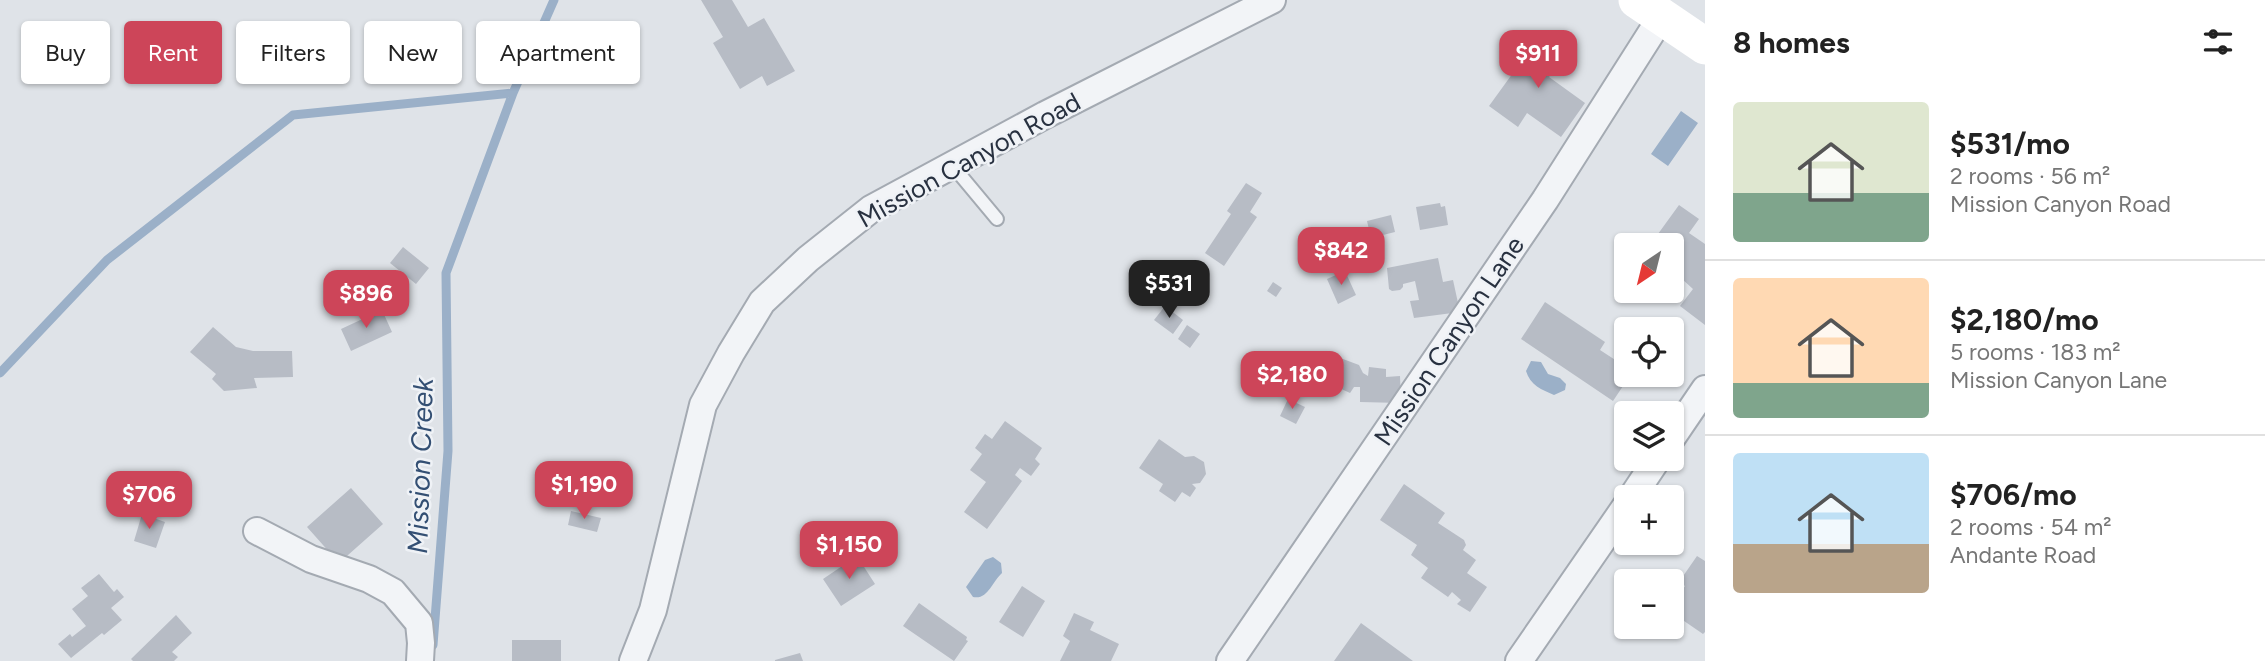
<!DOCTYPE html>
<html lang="en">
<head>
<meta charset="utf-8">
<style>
	body { margin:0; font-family:Figtree,sans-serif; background:#f6f6f6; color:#222; height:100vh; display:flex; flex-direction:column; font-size:26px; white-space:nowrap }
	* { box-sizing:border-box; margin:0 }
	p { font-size:23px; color:#767676 }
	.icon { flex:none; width:38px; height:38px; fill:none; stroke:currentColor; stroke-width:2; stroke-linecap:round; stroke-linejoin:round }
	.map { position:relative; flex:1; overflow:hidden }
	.sheet { display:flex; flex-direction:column; background:#fff; width:560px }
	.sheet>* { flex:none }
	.top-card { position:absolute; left:21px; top:21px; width:665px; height:63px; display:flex; gap:14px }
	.needle { width:46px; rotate:215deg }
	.controls { position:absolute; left:1614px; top:233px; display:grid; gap:14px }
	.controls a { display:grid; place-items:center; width:70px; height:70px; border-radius:7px; background:#fff; box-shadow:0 2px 5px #0004; font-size:35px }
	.price { position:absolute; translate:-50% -60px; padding:0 16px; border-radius:14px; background:#cd4559; color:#fff; font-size:23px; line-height:46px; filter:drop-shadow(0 2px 4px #0008) }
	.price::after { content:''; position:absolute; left:50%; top:42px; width:21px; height:16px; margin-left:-10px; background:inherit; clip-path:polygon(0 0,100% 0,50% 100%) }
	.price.active { background:#222; color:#fff }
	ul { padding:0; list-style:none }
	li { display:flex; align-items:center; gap:21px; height:175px; padding:0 28px }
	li+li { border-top:2px solid #e0e0e0 }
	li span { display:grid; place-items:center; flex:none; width:196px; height:140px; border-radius:7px; color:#555 }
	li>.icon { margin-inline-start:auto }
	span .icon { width:84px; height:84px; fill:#fffc; stroke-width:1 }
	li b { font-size:30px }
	h2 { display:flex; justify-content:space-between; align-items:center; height:84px; padding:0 28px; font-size:30px }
	.tag { padding:0 24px; border-radius:7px; background:#fff; box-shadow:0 2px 5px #0004; font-size:24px; line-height:63px }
	.tag.active { background:#cd4559; color:#fff }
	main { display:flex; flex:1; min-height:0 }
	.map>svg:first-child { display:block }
	.water { fill:#9bb0c8 }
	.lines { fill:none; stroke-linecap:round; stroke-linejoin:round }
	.stream { stroke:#9bb0c8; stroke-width:9 }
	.building { fill:#b7bcc5 }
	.lane-casing { stroke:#a4aab2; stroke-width:16 }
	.street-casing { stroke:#a4aab2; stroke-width:30 }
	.lane { stroke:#f2f4f7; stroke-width:12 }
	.street { stroke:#f2f4f7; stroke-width:26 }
	.secondary { stroke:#fff; stroke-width:37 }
	.labels { text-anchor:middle; stroke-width:5; stroke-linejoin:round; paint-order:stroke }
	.street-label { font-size:26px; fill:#283140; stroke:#eff2f6 }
	.water-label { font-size:28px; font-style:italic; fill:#334f73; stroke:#eff2f6 }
</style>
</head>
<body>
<main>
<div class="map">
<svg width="1705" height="661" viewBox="0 0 1705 661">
	<rect width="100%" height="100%" fill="#dfe3e8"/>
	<path class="water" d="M1681 111 1698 123 1668 166 1651 154Z
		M1531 361 1541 362 1548 374 1560 378 1566 384 1565 390 1554 395C1542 390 1530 385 1526 371Z
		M993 557 1001 563 1002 573C992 582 988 600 973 597L966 587 985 560Z"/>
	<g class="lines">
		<path class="stream" d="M0 373 107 260 293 115 513 93
			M433 645 448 451 446 273 513 93 554 0"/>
	</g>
	<path class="building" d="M701 0H732L748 27 764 18 795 71 767 86 762 76 740 89 713 43 723 37Z
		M1536 34 1565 55 1549 77 1585 103 1561 137 1527 113 1518 127 1489 106 1518 66 1515 64Z
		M1246 183 1262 193 1250 212 1257 217 1224 266 1205 253 1231 214 1227 211Z
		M1440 203 1441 207 1445 206 1448 225 1420 230 1416 207Z
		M1679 205 1699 219 1689 233 1705 244V325L1680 306 1693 289 1671 269V245H1650Z
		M1391 215 1395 232 1371 238 1367 221Z
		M403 247 429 268 416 284 390 263Z
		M1438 258 1443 282 1453 280 1460 312 1414 318 1410 301 1419 300 1415 281 1403 284V287L1400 290 1392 291 1389 289 1387 268Z
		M1345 271 1356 295 1338 304 1327 279Z
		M1273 282 1282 288 1276 297 1267 291Z
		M1545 302 1605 342 1600 350 1626 367V374H1631L1613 401 1521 339Z
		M1165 306 1183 320 1173 334 1154 320Z
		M382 310 392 332 351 351 341 329Z
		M1187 325 1200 334 1190 348 1178 339Z
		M213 327 236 347 253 351H292L293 377 254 378 257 388 224 391 212 379 216 374 190 352Z
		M1335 356 1359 365 1363 373 1368 376 1369 367 1386 369V377L1400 376 1401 403 1360 402V387H1354L1350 393 1322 380Z
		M1288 399 1305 407 1296 424 1280 416Z
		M1005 421 1042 448 1035 459 1040 464 1031 476 1020 468 1015 475 1022 481 987 529 964 512 986 482 970 470 982 454 975 448 985 434 992 439Z
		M1159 439 1185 457 1194 456 1204 462 1206 474 1200 483 1192 484 1196 488 1190 497 1182 492 1175 502 1159 491 1163 484 1139 468Z
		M1404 484 1445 513 1438 523 1464 540 1466 545 1463 550 1476 560 1467 573 1487 587 1470 612 1457 604 1461 600 1452 592 1448 597 1421 578 1428 568 1411 555 1417 545 1380 520Z
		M351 488 383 524 339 563 307 527Z
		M571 511 601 518 597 532 568 525Z
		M142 514 165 522 156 548 134 541Z
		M857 556 875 584 841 606 823 579Z
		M1697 556 1705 561V632L1703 634 1671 612V606L1685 586 1679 582Z
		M99 574 114 592 117 589 124 597 111 608 122 620 104 635 102 633 71 658 58 644 70 634 72 637 86 626 72 609 88 596 81 588Z
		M1022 586 1045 601 1023 637 999 622Z
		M919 603 967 637 966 640 968 641 954 661 903 626Z
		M1074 613 1094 622 1090 630 1119 644 1111 661H1060L1070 641 1063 636Z
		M176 615 192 633 172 652 178 657 174 661H133L131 659Z
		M1361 623 1413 661H1334Z
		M512 640H561V661H512Z
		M800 653 803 661H775V660Z"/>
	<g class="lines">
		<g class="lane-casing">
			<path id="lane" d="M952 165 997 219"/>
		</g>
		<g class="street-casing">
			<path id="street" d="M1671 439 1705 389
				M1632 497 1658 458
				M257 531 311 559 369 579 393 592 419 623 421 643 420 661
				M633 661 653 610 703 405 731 353 762 302 808 259 871 209 1045 115 1272 0
				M1230 661 1545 200 1662 16
				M1519 661 1626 506"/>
		</g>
		<use href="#lane" class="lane"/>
		<use href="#street" class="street"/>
		<path class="secondary" d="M1637 0 1705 46"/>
	</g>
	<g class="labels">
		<g class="street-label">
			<text transform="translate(969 160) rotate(-29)" y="9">Mission Canyon Road</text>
			<text transform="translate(1449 341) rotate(-56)" y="9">Mission Canyon Lane</text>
		</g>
		<g class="water-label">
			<text transform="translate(420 466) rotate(-88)" y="10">Mission Creek</text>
		</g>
	</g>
</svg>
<div class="controls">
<a><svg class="needle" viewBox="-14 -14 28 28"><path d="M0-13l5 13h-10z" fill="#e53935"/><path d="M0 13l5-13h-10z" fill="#767676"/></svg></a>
<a><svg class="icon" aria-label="locate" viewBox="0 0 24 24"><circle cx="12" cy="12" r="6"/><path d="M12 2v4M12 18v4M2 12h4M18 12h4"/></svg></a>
<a><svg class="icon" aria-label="layers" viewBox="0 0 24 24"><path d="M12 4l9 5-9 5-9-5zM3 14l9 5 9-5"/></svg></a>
<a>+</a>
<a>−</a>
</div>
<b class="price" style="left:1538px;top:90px">$911</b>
<b class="price" style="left:1341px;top:287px">$842</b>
<b class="price active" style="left:1169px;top:320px">$531</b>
<b class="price" style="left:366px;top:330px">$896</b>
<b class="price" style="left:1292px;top:411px">$2,180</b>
<b class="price" style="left:584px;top:521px">$1,190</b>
<b class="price" style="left:149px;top:531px">$706</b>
<b class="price" style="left:849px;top:581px">$1,150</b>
<div class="top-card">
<a class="tag">Buy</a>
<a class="tag active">Rent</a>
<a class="tag">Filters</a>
<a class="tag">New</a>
<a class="tag">Apartment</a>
</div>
</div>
<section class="sheet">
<h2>8 homes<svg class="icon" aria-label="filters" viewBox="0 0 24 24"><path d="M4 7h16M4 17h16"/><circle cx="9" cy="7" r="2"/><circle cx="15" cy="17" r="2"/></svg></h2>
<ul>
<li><span style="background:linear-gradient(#dfe7d0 65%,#7fa58c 0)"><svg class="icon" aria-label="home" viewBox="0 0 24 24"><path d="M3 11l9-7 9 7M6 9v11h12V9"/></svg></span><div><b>$531/mo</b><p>2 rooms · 56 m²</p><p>Mission Canyon Road</p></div></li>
<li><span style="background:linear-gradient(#ffd9b3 75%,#7fa58c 0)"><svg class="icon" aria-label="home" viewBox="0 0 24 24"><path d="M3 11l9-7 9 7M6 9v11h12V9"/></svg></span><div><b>$2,180/mo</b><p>5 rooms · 183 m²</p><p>Mission Canyon Lane</p></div></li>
<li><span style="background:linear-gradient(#bfe0f5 65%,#b9a48a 0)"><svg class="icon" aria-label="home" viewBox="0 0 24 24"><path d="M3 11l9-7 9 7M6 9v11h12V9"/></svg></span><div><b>$706/mo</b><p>2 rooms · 54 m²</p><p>Andante Road</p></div></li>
</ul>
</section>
</main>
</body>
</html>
